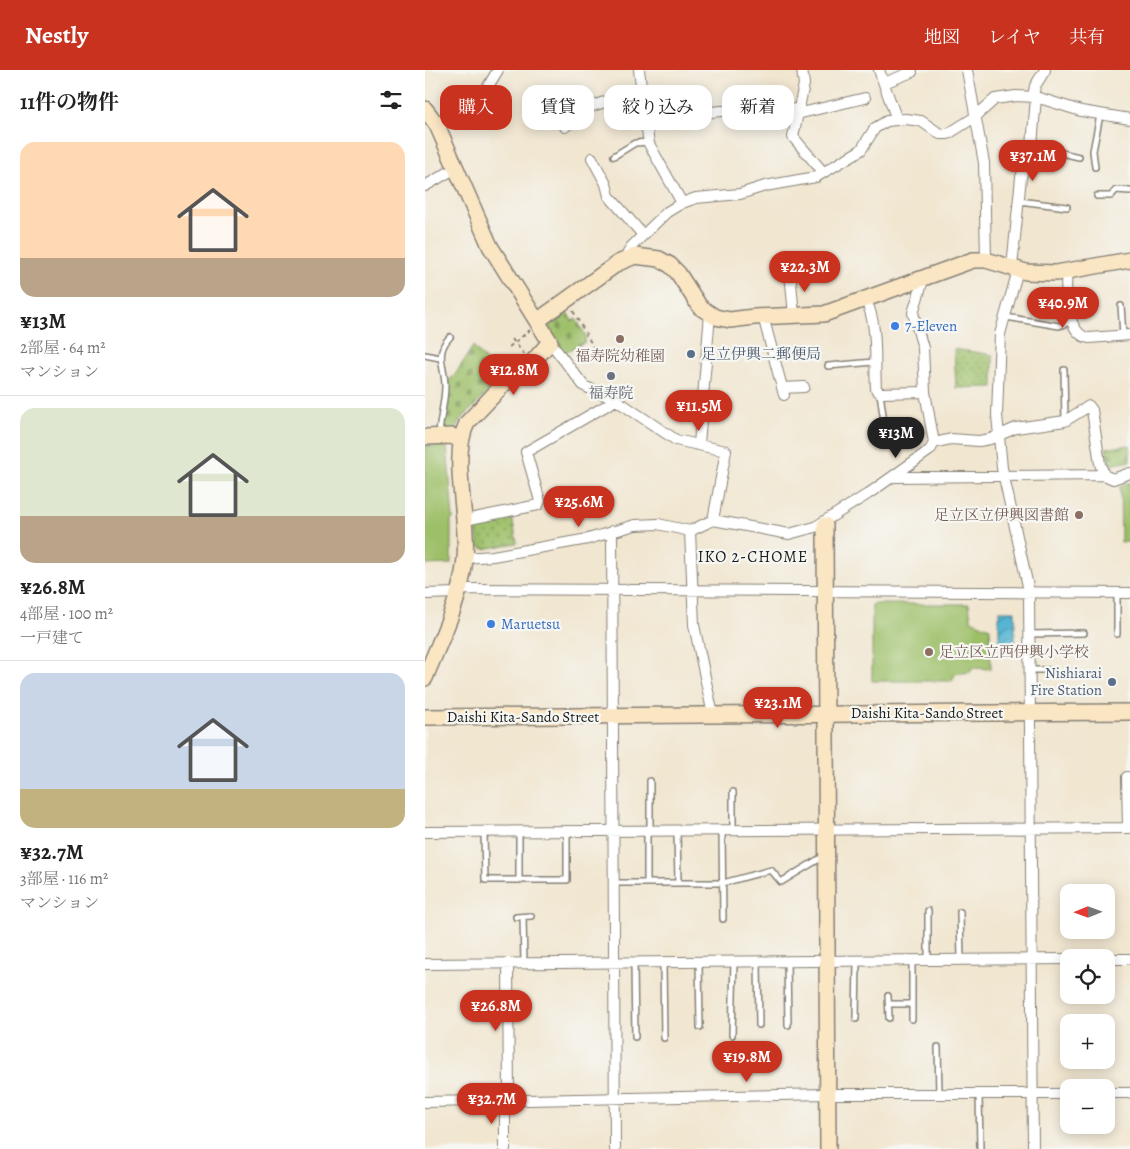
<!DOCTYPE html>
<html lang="ja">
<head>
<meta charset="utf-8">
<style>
	body { margin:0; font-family:Alegreya,"Noto Serif JP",serif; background:#f2f2f2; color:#222; height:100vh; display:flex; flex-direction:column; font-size:19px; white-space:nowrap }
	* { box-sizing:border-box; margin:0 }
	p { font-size:16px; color:#767676 }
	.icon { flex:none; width:28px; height:28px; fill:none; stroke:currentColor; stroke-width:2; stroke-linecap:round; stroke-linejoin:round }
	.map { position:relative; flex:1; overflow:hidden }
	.panel { display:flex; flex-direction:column; background:#fff; width:425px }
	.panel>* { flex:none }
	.banner { position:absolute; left:15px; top:15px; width:475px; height:45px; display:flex; gap:10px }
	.needle { width:32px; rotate:269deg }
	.buttons { position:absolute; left:635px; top:814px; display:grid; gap:10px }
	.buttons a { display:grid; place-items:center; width:55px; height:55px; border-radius:10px; background:#fff; box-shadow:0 2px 12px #0003; font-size:25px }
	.price { position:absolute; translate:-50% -42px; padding:0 11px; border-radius:18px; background:#c8321e; color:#fff; font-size:16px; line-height:32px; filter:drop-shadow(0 1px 2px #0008) }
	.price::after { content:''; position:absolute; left:50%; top:30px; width:15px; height:11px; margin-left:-8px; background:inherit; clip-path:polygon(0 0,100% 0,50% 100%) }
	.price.current { background:#222; color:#fff }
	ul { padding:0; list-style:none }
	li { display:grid; align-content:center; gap:10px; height:265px; padding:0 20px }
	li+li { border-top:1px solid #e0e0e0 }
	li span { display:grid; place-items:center; height:155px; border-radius:15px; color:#555 }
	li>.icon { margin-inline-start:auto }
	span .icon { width:90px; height:90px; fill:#fffc; stroke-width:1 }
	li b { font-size:21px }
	h2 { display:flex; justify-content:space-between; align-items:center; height:60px; padding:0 20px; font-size:21px }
	.tag { padding:0 18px; border-radius:15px; background:#fff; box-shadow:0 2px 12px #0003; font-size:18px; line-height:45px }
	.tag.current { background:#c8321e; color:#fff }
	header { display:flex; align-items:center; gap:30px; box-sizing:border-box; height:70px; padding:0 25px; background:#c8321e; color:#fff }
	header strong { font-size:24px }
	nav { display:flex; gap:28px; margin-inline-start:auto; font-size:18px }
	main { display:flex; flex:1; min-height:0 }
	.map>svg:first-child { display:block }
	.green { fill:#9dbf68; stroke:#5c6e42 }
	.cemetery { fill:url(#cemetery-stones); stroke:#5c6e42 }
	.park { fill:url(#park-dots); stroke:#5c6e42 }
	.water { fill:url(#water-waves); stroke:#386878 }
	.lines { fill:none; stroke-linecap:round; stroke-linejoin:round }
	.lane-casing { stroke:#868176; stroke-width:8 }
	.street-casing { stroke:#868176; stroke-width:12 }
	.secondary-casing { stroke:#868176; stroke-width:18 }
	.path { stroke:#868176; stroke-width:2; stroke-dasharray:4 4; stroke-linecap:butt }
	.lane { stroke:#fff; stroke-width:5 }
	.street { stroke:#fff; stroke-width:10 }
	.secondary { stroke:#fbe6c4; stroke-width:15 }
	.shop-dot { fill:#3f7fe0; stroke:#f6f6f2; stroke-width:2 }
	.education-dot { fill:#8d6e63; stroke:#f6f6f2; stroke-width:2 }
	.service-dot { fill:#5c6f8a; stroke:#f6f6f2; stroke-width:2 }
	.worship-dot { fill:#6b7280; stroke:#f6f6f2; stroke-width:2 }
	.labels { text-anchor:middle; stroke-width:4.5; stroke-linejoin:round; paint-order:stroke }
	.shop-label { font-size:15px; fill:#366cbe; stroke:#f6f6f2; text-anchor:start }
	.service-label { font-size:15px; fill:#4e5e75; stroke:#f6f6f2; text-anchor:start }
	.education-label { font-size:15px; fill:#785e54; stroke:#f6f6f2 }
	.worship-label { font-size:15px; fill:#5b616d; stroke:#f6f6f2 }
	.street-label { font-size:15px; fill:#1c1c1c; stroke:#f6f6f2 }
	.neighbourhood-label { font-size:16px; letter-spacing:1px; fill:#1c1c1c; stroke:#f6f6f2 }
</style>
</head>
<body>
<header>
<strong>Nestly</strong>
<nav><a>地図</a><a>レイヤ</a><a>共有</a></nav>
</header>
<main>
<section class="panel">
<h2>11件の物件<svg class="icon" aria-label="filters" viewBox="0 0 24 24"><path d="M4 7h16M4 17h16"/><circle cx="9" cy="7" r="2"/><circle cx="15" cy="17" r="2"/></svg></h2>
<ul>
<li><span style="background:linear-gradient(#ffd9b3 75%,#b9a48a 0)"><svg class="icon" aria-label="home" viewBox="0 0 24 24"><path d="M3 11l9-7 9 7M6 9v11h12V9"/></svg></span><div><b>¥13M</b><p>2部屋 · 64 m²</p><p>マンション</p></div></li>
<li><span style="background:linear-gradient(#dfe7d0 70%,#b9a48a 0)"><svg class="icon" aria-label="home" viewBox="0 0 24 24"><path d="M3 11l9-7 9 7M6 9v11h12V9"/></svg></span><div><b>¥26.8M</b><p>4部屋 · 100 m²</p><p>一戸建て</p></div></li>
<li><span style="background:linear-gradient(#c9d6e8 75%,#c2b280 0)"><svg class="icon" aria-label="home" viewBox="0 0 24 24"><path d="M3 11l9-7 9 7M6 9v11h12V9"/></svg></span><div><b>¥32.7M</b><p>3部屋 · 116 m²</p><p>マンション</p></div></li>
</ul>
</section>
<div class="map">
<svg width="705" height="1079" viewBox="0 0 705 1079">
	<defs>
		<pattern id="cemetery-stones" width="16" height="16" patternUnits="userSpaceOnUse" patternTransform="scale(1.25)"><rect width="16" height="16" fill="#9dbf68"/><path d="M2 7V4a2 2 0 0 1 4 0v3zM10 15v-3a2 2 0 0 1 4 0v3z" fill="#7f9a55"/></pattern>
		<pattern id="park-dots" width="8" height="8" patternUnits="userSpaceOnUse" patternTransform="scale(1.25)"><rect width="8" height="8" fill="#9dbf68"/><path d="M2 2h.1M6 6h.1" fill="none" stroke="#7f9a55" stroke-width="1.8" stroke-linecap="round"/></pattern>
		<pattern id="water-waves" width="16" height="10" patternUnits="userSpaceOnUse" patternTransform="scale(1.25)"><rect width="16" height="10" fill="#54b5d3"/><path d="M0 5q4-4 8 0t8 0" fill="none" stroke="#4592aa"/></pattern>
	</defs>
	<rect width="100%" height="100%" fill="#f6f6f2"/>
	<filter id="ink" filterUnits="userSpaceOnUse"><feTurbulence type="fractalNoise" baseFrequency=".02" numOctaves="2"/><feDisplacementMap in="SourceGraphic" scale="10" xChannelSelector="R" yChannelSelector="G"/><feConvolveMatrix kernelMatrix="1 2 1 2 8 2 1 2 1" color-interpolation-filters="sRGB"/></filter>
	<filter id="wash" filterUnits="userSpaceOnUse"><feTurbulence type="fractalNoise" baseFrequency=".0096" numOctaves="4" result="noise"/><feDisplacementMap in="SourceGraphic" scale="20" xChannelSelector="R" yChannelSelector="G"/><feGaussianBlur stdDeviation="1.12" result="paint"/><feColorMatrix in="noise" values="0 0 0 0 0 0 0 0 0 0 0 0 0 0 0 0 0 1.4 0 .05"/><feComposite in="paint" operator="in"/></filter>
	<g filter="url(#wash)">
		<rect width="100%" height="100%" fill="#f1e6d0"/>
		<path class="green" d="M0 376H22L28 449 26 450V494L0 495Z
			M705 412V472H696L695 417Z
			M447 534H544L546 550 565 558 566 599 546 598V602L530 604 527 611H447Z"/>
		<path class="cemetery" d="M142 242 147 251 151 249 161 266 160 272 139 283 123 256Z
			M48 276 76 308 33 353 31 362H19L25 318 23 311 30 305Z
			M705 375V391L686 395 684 393 681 378Z"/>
		<path class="park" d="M529 279 568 285V317L531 318Z
			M87 446 92 473 59 479 53 476 51 455 53 453Z"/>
		<path class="water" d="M574 541H590V575H574Z"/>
	</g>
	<g filter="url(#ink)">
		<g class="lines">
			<g class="lane-casing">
				<path id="lane" d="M607 76 654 87
					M189 86 210 73 224 72
					M670 97 668 81 675 45
					M672 126H686L691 120 705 121
					M594 131 642 137
					M696 236 698 265
					M581 247 634 256 643 253
					M0 285 15 288
					M403 296 449 292
					M639 300 640 351
					M455 323 460 360
					M14 364C15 348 20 332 20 316 20 297 9 283 25 267
					M605 564 659 563
					M692 564V523
					M605 600H624
					M225 711V761
					M308 760V722
					M222 761V813
					M252 761 253 813
					M297 761 298 849
					M59 763 60 810H142V763
					M94 763V810
					M189 813H298L346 800 356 812 394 789 400 788
					M503 841V891
					M535 842 536 891
					M91 847 106 846
					M98 847 99 893
					M362 891 363 955
					M238 892 239 968
					M274 892 275 957
					M333 892 334 955
					M487 892V949
					M209 893 210 967
					M463 926 464 948
					M464 934H487
					M431 949 432 892
					M307 965 309 891
					M513 977 514 1024
					M554 1024 555 1079"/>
			</g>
			<g class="street-casing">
				<path id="street" d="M214 0 224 74 257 133
					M377 0 379 14 368 67 398 102
					M454 0 472 50
					M542 0 559 93 561 190
					M459 13 487 2
					M608 27 610 16 620 0
					M372 44 440 28
					M221 49 296 41 373 39
					M12 55 56 24 62 18 73 0
					M140 57 162 38 217 19
					M167 88 181 114 184 126 218 165
					M0 116 29 99
					M200 189 206 177 242 142 257 133 271 128 315 124 340 116 391 107 436 80 450 58 462 51 481 49 496 51 515 64H523L550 47 570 29 591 26 611 27 656 41 705 49
					M587 197 596 107 607 76 611 27
					M593 200 575 264 572 345 577 398 604 521 608 1079
					M642 201C640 219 641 265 664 268L705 265
					M365 202 369 245
					M440 228C454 257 449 288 451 319L455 323 500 322
					M338 246 359 325
					M125 272 159 316 191 330
					M357 318 379 317
					M509 373 526 369 554 371 565 369 591 358 640 351 664 336 667 340 675 394 679 405
					M274 374 285 244
					M468 407 679 405 688 409 705 403
					M40 450 113 435 115 431 101 382 191 330 251 370 301 381 288 450 265 461 269 555 288 645
					M288 450 364 464 390 457 443 424 505 380 509 373 500 322 498 278 488 243 498 210
					M187 461 190 1079
					M40 488 68 486 163 469 210 455 233 454 265 461
					M34 519 705 523
					M0 524 33 523
					M702 707 703 758
					M0 762 705 758
					M681 889H705
					M83 893 84 1031
					M0 894 644 889
					M681 1023H705
					M0 1032 402 1024H644
					M80 1079V1031"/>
			</g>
			<g class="secondary-casing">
				<path id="secondary" d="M0 39 12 55 65 176 125 272 105 295 78 315 42 353C25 387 44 449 40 489 36 530 15 570 0 608
					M112 251 193 193 210 186 234 189 245 195 253 203 275 237 290 247 305 250 329 247 399 244 548 190H561L601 202 631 203 705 190
					M0 367 27 366 35 370
					M400 455 403 1079
					M0 647 705 642"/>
			</g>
			<path class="path" d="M148 241 170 280 177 285 183 295
				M87 269 99 284
				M84 277 105 260"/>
			<use href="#lane" class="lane"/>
			<use href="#street" class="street"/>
			<use href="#secondary" class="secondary"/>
		</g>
	</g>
	<g class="shop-dot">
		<circle cx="470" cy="256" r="5"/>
		<circle cx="66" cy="554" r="5"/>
	</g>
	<g class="education-dot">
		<circle cx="195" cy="269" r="5"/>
		<circle cx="654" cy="445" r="5"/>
		<circle cx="504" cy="582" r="5"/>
	</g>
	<g class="service-dot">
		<circle cx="266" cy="284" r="5"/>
		<circle cx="687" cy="612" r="5"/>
	</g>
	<circle class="worship-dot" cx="186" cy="306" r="5"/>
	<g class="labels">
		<g class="shop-label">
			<text x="480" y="261">7-Eleven</text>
			<text x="76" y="559">Maruetsu</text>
		</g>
		<g class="service-label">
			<text x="276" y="289">足立伊興二郵便局</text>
			<text x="677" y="608" text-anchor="end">Nishiarai<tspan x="677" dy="17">Fire Station</tspan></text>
		</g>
		<g class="education-label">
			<text x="195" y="291">福寿院幼稚園</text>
			<text x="644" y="450" text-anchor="end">足立区立伊興図書館</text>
			<text x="514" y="587" text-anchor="start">足立区立西伊興小学校</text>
		</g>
		<g class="worship-label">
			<text x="186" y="328">福寿院</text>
		</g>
		<g class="street-label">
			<text x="502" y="648">Daishi Kita-Sando Street</text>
			<text x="98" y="652">Daishi Kita-Sando Street</text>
		</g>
		<g class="neighbourhood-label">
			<text x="328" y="492">IKO 2-CHOME</text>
		</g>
	</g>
</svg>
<div class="buttons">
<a><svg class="needle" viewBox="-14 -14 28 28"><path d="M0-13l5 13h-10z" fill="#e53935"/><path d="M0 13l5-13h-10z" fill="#767676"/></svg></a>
<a><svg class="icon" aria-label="locate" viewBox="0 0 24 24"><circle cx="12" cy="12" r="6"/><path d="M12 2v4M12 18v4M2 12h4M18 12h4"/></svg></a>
<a>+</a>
<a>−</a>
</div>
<b class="price" style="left:608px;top:112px">¥37.1M</b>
<b class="price" style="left:380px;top:223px">¥22.3M</b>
<b class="price" style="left:638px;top:259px">¥40.9M</b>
<b class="price" style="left:89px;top:326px">¥12.8M</b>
<b class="price" style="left:274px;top:362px">¥11.5M</b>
<b class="price current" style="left:471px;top:389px">¥13M</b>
<b class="price" style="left:154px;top:458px">¥25.6M</b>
<b class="price" style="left:353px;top:659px">¥23.1M</b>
<b class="price" style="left:71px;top:962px">¥26.8M</b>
<b class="price" style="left:322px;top:1013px">¥19.8M</b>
<b class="price" style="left:67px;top:1055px">¥32.7M</b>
<div class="banner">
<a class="tag current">購入</a>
<a class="tag">賃貸</a>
<a class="tag">絞り込み</a>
<a class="tag">新着</a>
</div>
</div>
</main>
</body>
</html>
